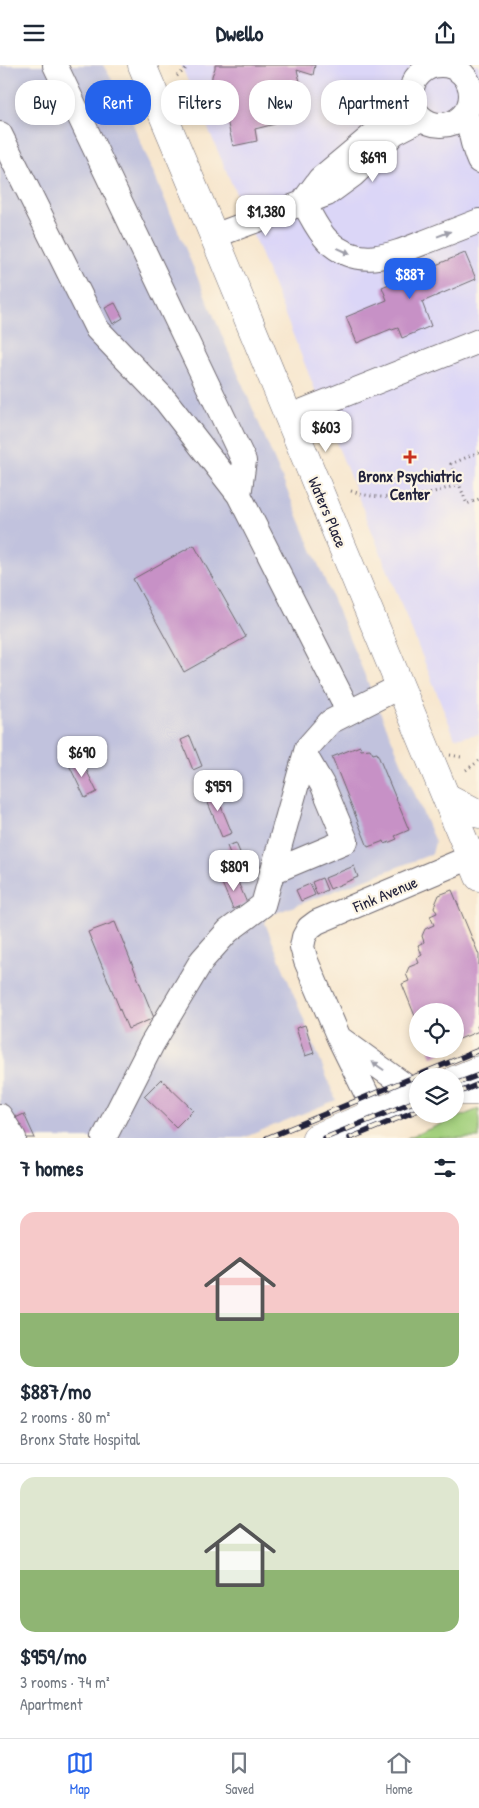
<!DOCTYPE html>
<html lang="en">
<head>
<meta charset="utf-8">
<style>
	body { margin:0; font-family:"Patrick Hand",sans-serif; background:#f2f2f3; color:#1f2937; height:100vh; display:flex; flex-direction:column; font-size:19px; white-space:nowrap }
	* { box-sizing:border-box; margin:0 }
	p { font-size:16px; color:#747a83 }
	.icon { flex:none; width:28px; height:28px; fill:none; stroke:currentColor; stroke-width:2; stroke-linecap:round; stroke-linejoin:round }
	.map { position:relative; height:1073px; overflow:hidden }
	.sheet { display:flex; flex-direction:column; background:#fff; flex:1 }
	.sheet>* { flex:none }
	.guide { position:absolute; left:15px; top:15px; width:450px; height:45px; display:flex; gap:10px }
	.tools { position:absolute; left:409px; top:938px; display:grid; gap:10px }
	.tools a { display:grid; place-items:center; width:55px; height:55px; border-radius:50%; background:#fff; box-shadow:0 2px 8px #0003; font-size:25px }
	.price { position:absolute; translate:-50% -42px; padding:0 11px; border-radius:10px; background:#fff; color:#222; font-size:16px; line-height:32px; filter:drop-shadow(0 1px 2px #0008) }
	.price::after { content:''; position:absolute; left:50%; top:30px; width:15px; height:11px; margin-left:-8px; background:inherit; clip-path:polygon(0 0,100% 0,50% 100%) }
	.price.active { background:#2563eb; color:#fff }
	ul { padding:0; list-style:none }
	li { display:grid; align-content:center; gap:10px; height:265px; padding:0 20px }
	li+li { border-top:1px solid #e0e1e3 }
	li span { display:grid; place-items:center; height:155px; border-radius:15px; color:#555 }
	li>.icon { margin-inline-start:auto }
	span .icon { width:90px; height:90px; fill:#fffc; stroke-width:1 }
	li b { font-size:21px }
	h2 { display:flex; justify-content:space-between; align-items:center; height:60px; padding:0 20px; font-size:21px }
	.chip { padding:0 18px; border-radius:20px; background:#fff; box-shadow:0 2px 8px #0003; font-size:18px; line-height:45px }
	.chip.active { background:#2563eb; color:#fff }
	header { display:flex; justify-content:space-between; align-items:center; height:65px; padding:0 20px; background:#fff; font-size:22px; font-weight:800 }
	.menu { display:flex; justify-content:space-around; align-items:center; height:70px; border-top:1px solid #e0e1e3; background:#fff; font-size:14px; color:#747a83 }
	.menu a { display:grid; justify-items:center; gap:2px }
	.menu .active { color:#2563eb }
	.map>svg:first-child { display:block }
	.built { fill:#dbd6f7 }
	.industrial { fill:#c1c2dd }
	.green { fill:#a3d07d; stroke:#62795c }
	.building { fill:#c791c6 }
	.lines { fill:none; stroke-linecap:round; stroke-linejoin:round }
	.minor-casing { stroke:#6d676e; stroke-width:26 }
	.major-casing { stroke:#6d676e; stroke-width:29 }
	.highway-casing { stroke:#6d676e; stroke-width:29 }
	.path { stroke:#6d676e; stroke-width:3; stroke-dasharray:1 4; stroke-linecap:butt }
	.minor { stroke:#fff; stroke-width:24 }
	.major { stroke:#fff; stroke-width:28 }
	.highway { stroke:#fff; stroke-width:28 }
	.rail-casing { stroke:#22223b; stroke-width:5.5 }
	.rail { stroke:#fcf5e5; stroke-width:4; stroke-dasharray:11; stroke-linecap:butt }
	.oneway { fill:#9c9ca7 }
	.poi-dot { fill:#c8321e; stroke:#fcf5e5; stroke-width:2 }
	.labels { text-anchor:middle; stroke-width:4.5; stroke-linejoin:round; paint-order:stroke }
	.poi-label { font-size:16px; font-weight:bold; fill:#22223b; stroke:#fcf5e5 }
	.street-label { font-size:16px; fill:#22223b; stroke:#fcf5e5 }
</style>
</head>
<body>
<header><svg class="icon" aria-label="menu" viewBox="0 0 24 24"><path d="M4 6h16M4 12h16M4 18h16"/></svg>Dwello<svg class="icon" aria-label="share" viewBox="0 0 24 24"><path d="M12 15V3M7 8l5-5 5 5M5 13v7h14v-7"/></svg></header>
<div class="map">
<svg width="479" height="1073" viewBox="0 0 479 1073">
	<rect width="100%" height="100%" fill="#fcf5e5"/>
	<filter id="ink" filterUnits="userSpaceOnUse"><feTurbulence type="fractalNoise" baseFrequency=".02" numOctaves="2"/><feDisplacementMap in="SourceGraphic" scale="10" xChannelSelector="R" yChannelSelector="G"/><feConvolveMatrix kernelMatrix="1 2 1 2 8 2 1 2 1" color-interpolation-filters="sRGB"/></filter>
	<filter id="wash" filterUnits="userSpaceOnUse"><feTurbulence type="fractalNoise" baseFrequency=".0096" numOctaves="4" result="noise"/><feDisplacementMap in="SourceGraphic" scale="20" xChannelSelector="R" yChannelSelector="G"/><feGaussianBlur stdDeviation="1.12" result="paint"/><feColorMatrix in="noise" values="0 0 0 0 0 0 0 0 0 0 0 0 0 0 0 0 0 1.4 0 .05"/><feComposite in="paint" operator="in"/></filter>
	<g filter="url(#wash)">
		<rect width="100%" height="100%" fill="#f7e6cd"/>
		<path class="built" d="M181 0H479V669L455 673 240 138Z"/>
		<path class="industrial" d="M0 0H103L120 28 435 777 432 789 268 851 265 858 336 1035 243 1073H0Z"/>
		<path class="green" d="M479 1044V1073H407Z"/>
		<g id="blocks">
			<path class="building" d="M215 0H315L313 10 297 5 301 20 284 23 288 39 272 43 275 59 255 64 257 76 233 81 221 29 211 31 212 11 215 3Z
				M465 188 476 214 422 237 431 261 402 273 398 263 392 265 391 264 357 278 346 252 387 235 382 222Z
				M115 238 123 253 113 259 105 243Z
				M194 480 246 572 184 607 133 514Z
				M190 671 202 701 193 705 181 675Z
				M360 681 361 685 370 684 373 689 377 688 409 765 395 771 397 774 385 779 384 776 368 782 332 692Z
				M80 692 97 727 85 733 68 698Z
				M213 722 232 768 222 772 203 726Z
				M236 778 249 809 240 813 227 781Z
				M354 801 358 812 330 824 325 813Z
				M235 810 247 838 233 844 221 816Z
				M322 813 327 825 317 830 312 817Z
				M310 819 315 830 301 836 296 825Z
				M452 825 479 890V960L477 961 479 966 457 975 455 969V946H418L417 956 402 919 409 916 406 909 409 902 419 898 417 893 422 890 418 880 424 877 422 871 425 864 434 860 430 851 437 848 434 842 439 830Z
				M115 857 154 953 128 964 88 867Z
				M305 960 314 988 305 991 296 963Z
				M429 984H450L432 991Z
				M161 1014 193 1045 176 1062 144 1031Z
				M24 1049 35 1073H19L11 1055Z"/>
		</g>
	</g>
	<g filter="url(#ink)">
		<use href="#blocks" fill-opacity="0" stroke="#6d676e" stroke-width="1"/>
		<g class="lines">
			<g class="minor-casing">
				<path id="minor" d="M55 0 244 396 239 430 349 647
					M411 30a30 30 0 1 1 60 0a30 30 0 1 1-60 0Z
					M466 49C471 65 472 81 479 96
					M0 69 97 264 166 336 239 430
					M303 137C311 150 317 165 328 176 358 205 392 190 425 177 443 170 461 163 479 156
					M303 137 320 114 381 63
					M214 171 327 129 353 110 373 91 394 68 421 54
					M288 352 479 276
					M272 807 346 776 323 721 305 690
					M342 975 418 1030
					M376 1048 339 973 306 896 302 882 304 872 309 863 317 857 471 792
					M0 1051 14 1073
					M104 1073 152 979 202 895 228 866 263 840 307 683 330 657 401 621"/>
			</g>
			<g class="major-casing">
				<path id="major" d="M142 0 206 152 479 812
					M455 1015 479 1005
					M316 1073 418 1030"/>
			</g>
			<g class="highway-casing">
				<path id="highway" d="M447 732 479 749
					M471 792 479 789
					M455 1026H479"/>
			</g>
			<path class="path" d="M177 11 185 5 187 0
				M479 387 451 399 467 439 479 434
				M351 426C386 438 425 432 459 419
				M450 690 461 692
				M466 705 479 696"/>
			<use href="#minor" class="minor"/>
			<use href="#major" class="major"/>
			<use href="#highway" class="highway"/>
			<g class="rail-casing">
				<path id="rail" d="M455 1019 479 1010
					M455 1029 479 1019
					M267 1073 479 985
					M325 1073 418 1035
					M350 1073 418 1045"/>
			</g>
			<use href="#rail" class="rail"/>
		</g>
		<defs><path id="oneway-solid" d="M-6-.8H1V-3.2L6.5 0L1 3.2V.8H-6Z" transform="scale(1.25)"/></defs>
		<g class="oneway">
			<use href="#oneway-solid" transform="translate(444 169) rotate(-21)"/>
			<use href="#oneway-solid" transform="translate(344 186) rotate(25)"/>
			<use href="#oneway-solid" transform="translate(378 1001) rotate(-145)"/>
		</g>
	</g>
	<path class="poi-dot" d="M407.5 384.5h5v5h5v5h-5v5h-5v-5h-5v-5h5z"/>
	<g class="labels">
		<g class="poi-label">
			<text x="410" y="417">Bronx Psychiatric<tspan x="410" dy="18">Center</tspan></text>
		</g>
		<g class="street-label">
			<text transform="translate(328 447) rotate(67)" y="6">Waters Place</text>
			<text transform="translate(385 829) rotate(-23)" y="6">Fink Avenue</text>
		</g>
	</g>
</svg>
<div class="tools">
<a><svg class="icon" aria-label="locate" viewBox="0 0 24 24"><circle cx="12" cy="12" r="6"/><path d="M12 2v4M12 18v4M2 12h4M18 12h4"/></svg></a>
<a><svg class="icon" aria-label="layers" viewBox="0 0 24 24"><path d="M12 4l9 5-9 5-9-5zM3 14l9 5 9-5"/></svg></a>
</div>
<b class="price" style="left:373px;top:118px">$699</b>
<b class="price" style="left:266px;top:172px">$1,380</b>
<b class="price active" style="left:410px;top:235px">$887</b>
<b class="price" style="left:326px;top:388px">$603</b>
<b class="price" style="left:82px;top:713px">$690</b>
<b class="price" style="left:218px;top:747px">$959</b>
<b class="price" style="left:234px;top:827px">$809</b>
<div class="guide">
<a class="chip">Buy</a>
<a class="chip active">Rent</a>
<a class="chip">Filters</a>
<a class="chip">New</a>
<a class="chip">Apartment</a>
</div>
</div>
<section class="sheet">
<h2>7 homes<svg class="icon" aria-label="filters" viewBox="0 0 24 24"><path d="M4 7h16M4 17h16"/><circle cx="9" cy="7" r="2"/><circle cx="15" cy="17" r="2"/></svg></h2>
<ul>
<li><span style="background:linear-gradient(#f6c9c9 65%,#8fb573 0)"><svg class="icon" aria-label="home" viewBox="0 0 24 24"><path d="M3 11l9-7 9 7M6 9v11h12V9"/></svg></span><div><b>$887/mo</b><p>2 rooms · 80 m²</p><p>Bronx State Hospital</p></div></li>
<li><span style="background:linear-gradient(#dfe7d0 60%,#8fb573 0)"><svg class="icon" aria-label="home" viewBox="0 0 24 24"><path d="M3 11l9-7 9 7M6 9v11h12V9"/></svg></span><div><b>$959/mo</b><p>3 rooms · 74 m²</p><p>Apartment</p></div></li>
</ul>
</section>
<nav class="menu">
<a class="active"><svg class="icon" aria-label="map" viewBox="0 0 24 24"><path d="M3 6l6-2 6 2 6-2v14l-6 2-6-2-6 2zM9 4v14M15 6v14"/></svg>Map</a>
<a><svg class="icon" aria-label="saved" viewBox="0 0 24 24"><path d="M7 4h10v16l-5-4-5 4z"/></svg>Saved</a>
<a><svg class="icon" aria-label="home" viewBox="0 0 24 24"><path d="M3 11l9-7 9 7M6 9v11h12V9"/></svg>Home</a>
</nav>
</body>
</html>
